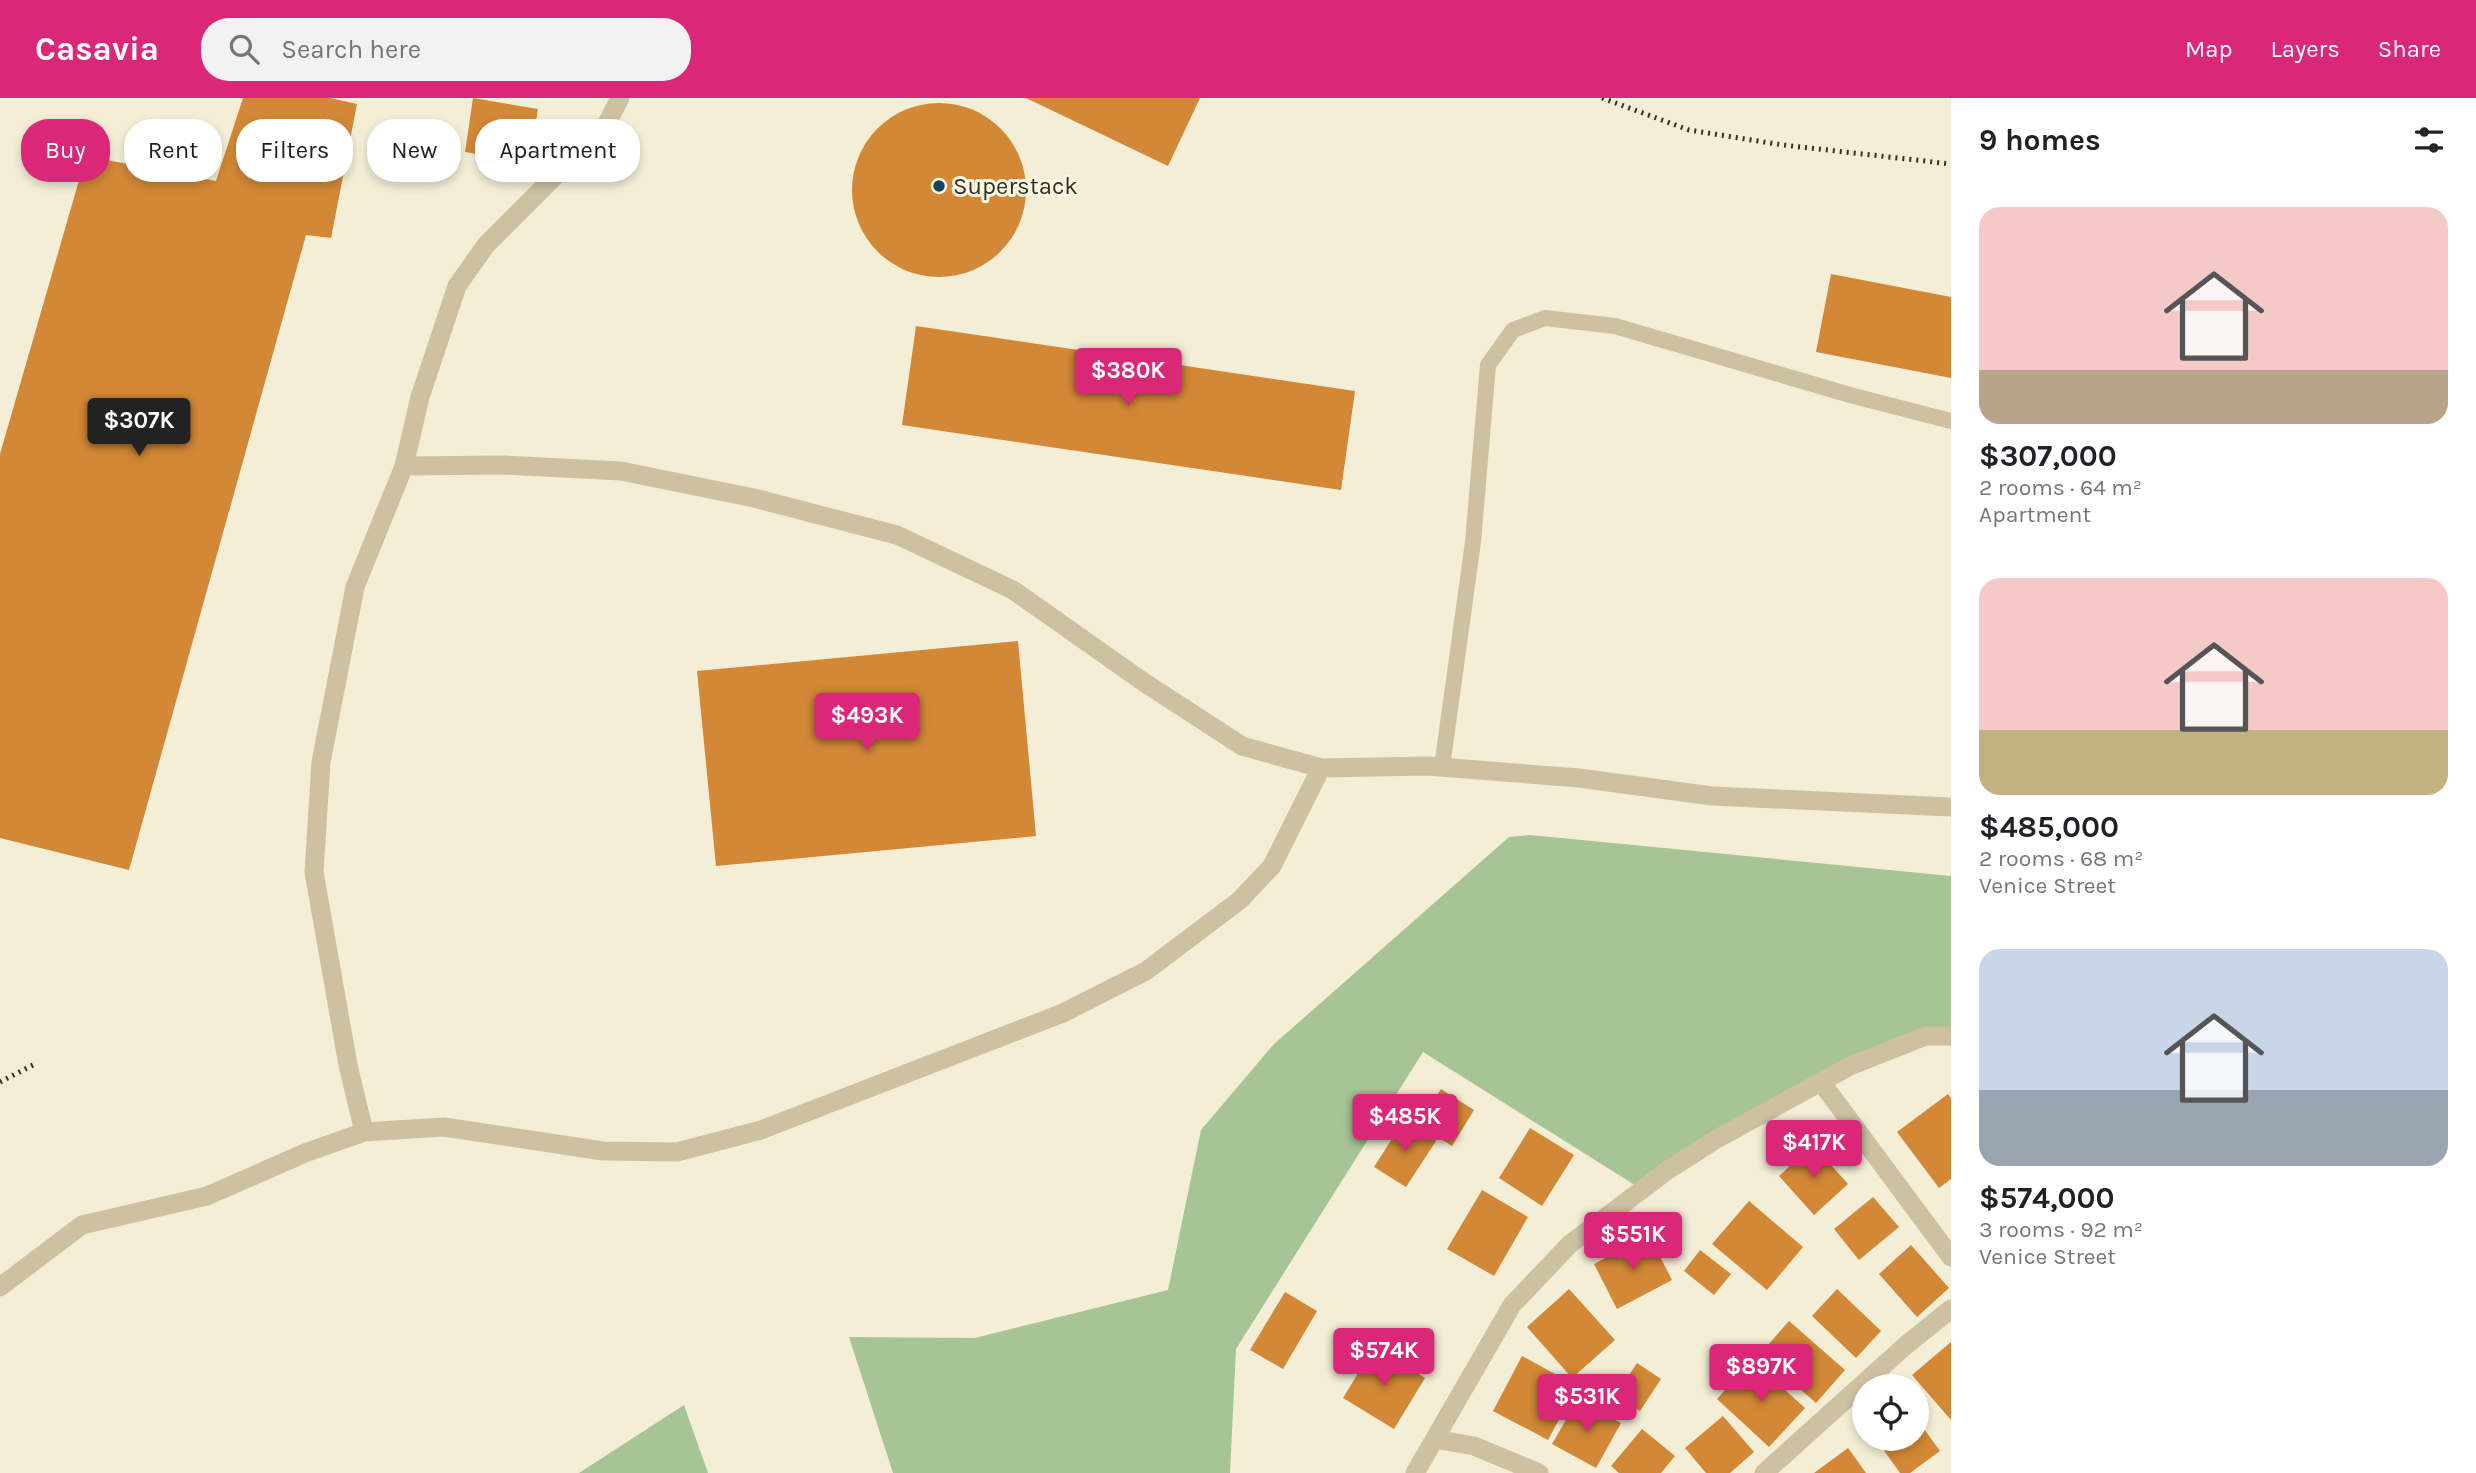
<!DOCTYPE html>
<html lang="en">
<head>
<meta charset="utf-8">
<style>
	body { margin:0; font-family:Karla,sans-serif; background:#f2f2f2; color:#202124; height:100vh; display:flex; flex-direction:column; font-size:26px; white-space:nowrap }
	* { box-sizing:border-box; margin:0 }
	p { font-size:23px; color:#757577 }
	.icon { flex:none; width:38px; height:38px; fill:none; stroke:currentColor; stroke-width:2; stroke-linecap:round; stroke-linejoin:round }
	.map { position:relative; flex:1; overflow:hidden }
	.sheet { display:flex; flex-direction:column; background:#fff; width:525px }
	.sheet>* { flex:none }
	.top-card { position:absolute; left:21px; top:21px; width:665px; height:63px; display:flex; gap:14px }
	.tools { position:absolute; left:1852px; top:1276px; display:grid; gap:14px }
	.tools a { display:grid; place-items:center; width:77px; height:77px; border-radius:50%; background:#fff; box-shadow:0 4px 10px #0003; font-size:35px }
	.price { position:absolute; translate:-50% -60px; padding:0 16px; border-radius:7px; background:#db2777; color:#fff; font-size:23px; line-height:46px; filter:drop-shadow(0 2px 4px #0008) }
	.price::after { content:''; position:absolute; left:50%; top:42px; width:21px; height:16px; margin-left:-10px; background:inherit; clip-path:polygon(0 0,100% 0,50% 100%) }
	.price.active { background:#222; color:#fff }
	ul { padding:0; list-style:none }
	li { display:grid; align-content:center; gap:14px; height:371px; padding:0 28px }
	li span { display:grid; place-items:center; height:217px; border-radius:21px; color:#555 }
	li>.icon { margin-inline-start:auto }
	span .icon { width:126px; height:126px; fill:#fffc; stroke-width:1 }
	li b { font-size:30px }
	h2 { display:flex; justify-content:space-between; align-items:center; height:84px; padding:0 28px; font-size:30px }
	.pill { padding:0 24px; border-radius:28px; background:#fff; box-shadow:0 4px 10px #0003; font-size:24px; line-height:63px }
	.pill.active { background:#db2777; color:#fff }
	header { display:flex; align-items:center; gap:42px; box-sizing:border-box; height:98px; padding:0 35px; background:#db2777; color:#fff }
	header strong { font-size:33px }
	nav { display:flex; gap:38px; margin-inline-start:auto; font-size:24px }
	.search { width:490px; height:63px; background:#f2f2f2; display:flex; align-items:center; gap:18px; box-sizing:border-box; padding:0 24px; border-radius:28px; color:#757577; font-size:26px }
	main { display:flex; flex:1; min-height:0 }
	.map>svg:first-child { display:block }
	.green { fill:#a7c496 }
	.building { fill:#d28836 }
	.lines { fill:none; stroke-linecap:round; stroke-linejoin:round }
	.service { stroke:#cdc1a2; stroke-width:16 }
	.minor { stroke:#cdc1a2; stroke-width:19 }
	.rail { stroke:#362f25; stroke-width:5; stroke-dasharray:2 5; stroke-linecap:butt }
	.poi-dot { fill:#17445c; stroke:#fbf7e3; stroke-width:2.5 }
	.labels { text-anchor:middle; stroke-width:6; stroke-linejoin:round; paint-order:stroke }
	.poi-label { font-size:24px; fill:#362f25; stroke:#fbf7e3; text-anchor:start }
</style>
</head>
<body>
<header>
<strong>Casavia</strong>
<div class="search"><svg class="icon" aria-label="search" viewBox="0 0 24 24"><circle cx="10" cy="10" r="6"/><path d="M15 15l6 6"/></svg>Search here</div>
<nav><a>Map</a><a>Layers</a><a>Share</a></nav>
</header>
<main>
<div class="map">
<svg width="1951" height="1375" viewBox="0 0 1951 1375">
	<rect width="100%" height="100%" fill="#f4eed7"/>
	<path class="green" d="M1530 737 1951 778V935H1925L1638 1089 1423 954 1236 1251 1230 1375H893L849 1239 975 1240 1168 1192 1201 1032 1273 947 1509 739Z
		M684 1307 708 1375H579Z"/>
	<path class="building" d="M243 0H330L357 6 331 140 306 137 129 772 0 740V356L86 58 216 83Z
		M473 0 538 11 529 65 465 54Z
		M1026 0H1200L1168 68Z
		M852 92a87 87 0 1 1 174 0a87 87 0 1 1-174 0Z
		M1831 176 1951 199V280L1816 254Z
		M916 228 1355 293 1341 392 902 327Z
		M1018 543 1036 738 716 768 697 573Z
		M1441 991 1474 1012 1452 1048 1419 1027Z
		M1948 996 1951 1000V1081L1939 1090 1897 1034Z
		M1404 1022 1436 1043 1406 1089 1374 1069Z
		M1530 1030 1574 1057 1542 1108 1499 1080Z
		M1813 1047 1848 1086 1814 1117 1779 1078Z
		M1482 1092 1528 1119 1494 1178 1447 1151Z
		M1873 1099 1899 1129 1859 1162 1834 1131Z
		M1749 1103 1803 1149 1767 1192 1712 1146Z
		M1649 1137 1672 1182 1617 1211 1594 1166Z
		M1911 1147 1949 1190 1917 1219 1879 1176Z
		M1700 1152 1731 1176 1714 1197 1684 1173Z
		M1569 1191 1615 1242 1572 1280 1527 1229Z
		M1837 1191 1881 1233 1856 1260 1812 1218Z
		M1285 1194 1317 1213 1283 1271 1250 1252Z
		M1789 1223 1845 1272 1816 1305 1760 1256Z
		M1951 1244V1322L1912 1277Z
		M1374 1249 1425 1280 1394 1331 1343 1300Z
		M1522 1258 1577 1288 1548 1342 1493 1313Z
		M1752 1262 1805 1310 1769 1349 1717 1301Z
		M1637 1265 1661 1281 1640 1313 1616 1297Z
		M1578 1301 1621 1325 1596 1370 1552 1346Z
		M1723 1318 1754 1354 1730 1375H1706L1685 1350Z
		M1916 1320 1940 1353 1910 1375H1900L1875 1340H1916Z
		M1642 1331 1675 1358 1661 1375H1619L1611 1368Z
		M1848 1350 1866 1375H1814Z"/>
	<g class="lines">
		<path class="service" d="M1442 669 1473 444 1488 267 1513 232 1545 220 1615 228 1850 297 1951 323"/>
		<path class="minor" d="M404 368 504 367 621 373 754 400 897 437 1013 492 1145 585 1242 648 1321 670 1427 668 1579 680 1712 698 1951 709
			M1821 984 1951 1159
			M364 1034 348 967 314 774 321 664 355 489 404 368 420 299 457 188 486 147 606 27 620 0
			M0 1189 82 1127 207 1098 305 1055 364 1034 444 1029 603 1053 677 1054 761 1032 1063 915 1146 873 1240 802 1272 768 1321 670
			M1435 1341 1474 1348 1539 1375
			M1415 1375 1512 1207 1570 1146 1668 1072 1715 1042 1850 968 1926 938H1951
			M1764 1375 1905 1248 1951 1211"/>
		<path class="rail" d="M1602 0 1689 32 1783 47 1951 66
			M0 984 35 966"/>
	</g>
	<circle class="poi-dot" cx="939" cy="88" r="7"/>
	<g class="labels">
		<g class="poi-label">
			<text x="953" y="96">Superstack</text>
		</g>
	</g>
</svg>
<div class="tools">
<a><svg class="icon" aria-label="locate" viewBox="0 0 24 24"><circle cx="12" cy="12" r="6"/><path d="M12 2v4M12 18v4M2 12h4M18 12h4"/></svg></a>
</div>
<b class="price" style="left:1128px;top:310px">$380K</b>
<b class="price active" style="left:139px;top:360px">$307K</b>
<b class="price" style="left:867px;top:655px">$493K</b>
<b class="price" style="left:1405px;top:1056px">$485K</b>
<b class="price" style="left:1814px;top:1082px">$417K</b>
<b class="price" style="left:1633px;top:1174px">$551K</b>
<b class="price" style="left:1384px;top:1290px">$574K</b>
<b class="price" style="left:1761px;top:1306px">$897K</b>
<b class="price" style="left:1587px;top:1336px">$531K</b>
<div class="top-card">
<a class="pill active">Buy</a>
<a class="pill">Rent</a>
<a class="pill">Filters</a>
<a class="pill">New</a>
<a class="pill">Apartment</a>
</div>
</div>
<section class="sheet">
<h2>9 homes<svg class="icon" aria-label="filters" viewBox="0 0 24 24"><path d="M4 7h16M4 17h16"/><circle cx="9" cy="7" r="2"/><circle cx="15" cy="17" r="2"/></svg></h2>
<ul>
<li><span style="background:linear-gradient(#f6c9c9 75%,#b9a48a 0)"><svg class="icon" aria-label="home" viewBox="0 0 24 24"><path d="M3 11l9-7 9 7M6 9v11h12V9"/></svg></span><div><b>$307,000</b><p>2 rooms · 64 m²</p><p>Apartment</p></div></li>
<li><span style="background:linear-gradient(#f6c9c9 70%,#c2b280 0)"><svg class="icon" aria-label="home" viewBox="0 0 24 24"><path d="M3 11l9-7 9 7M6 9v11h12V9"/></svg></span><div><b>$485,000</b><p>2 rooms · 68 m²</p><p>Venice Street</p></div></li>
<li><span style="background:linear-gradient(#c9d6e8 65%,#9aa5b1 0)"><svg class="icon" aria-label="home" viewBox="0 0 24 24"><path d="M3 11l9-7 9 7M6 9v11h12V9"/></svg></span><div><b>$574,000</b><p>3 rooms · 92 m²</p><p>Venice Street</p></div></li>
</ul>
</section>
</main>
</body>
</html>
